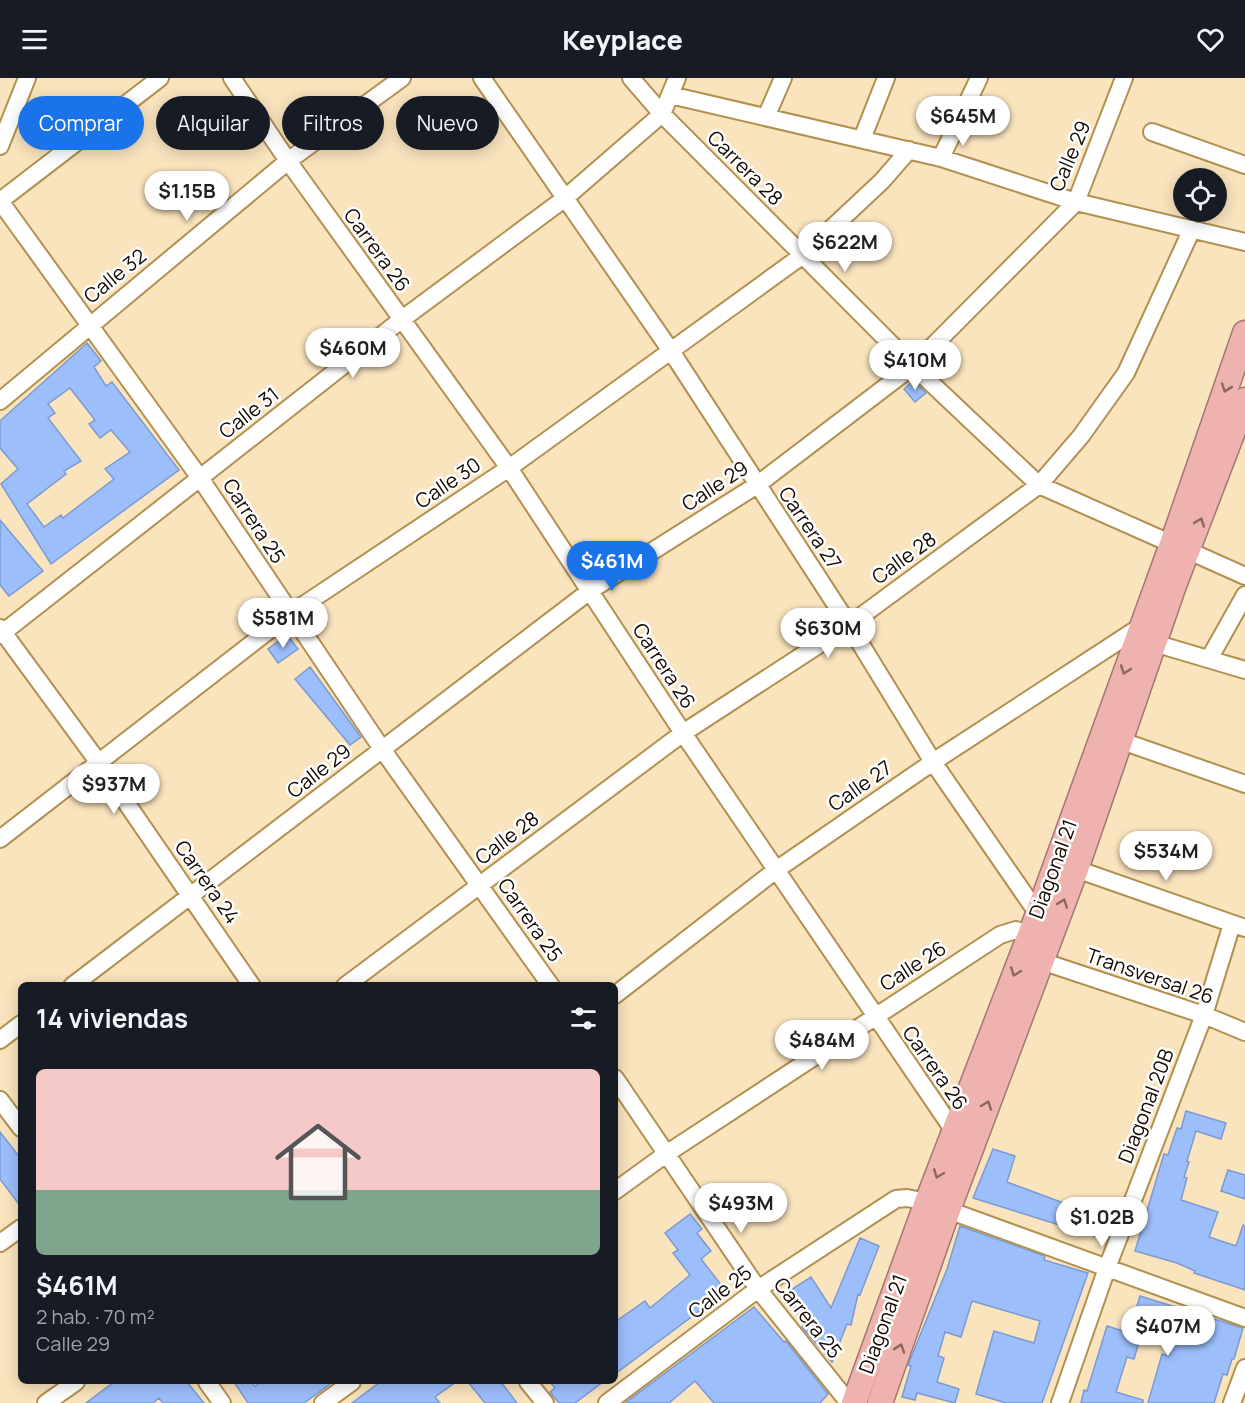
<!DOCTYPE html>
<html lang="es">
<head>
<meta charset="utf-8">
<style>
	body { margin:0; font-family:Manrope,sans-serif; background:#20242c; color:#f1f3f6; height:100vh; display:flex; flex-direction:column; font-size:22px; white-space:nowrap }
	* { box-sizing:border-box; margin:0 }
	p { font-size:20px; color:#9ea1a6 }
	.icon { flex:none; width:33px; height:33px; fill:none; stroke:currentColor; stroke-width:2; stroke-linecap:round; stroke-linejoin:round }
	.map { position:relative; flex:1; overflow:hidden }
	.drawer { position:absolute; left:18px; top:904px; width:600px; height:402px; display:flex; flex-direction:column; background:#171b24; border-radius:9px; box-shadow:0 3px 15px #0003 }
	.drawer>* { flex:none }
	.hud { position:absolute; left:18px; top:18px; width:600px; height:54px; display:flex; gap:12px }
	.buttons { position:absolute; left:1173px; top:90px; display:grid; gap:12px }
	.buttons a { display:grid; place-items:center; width:54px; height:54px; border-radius:50%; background:#171b24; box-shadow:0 3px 15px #0003; font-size:30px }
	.price { position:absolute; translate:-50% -51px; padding:0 14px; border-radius:21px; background:#fff; color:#222; font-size:20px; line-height:39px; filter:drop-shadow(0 2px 3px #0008) }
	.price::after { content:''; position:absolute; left:50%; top:36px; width:18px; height:14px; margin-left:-9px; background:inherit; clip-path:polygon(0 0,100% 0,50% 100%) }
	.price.current { background:#1a73e8; color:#fff }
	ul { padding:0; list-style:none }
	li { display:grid; align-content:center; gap:12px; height:318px; padding:0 18px }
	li+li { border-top:2px solid #363941 }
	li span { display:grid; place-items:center; height:186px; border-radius:9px; color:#555 }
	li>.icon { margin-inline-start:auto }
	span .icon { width:108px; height:108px; fill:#fffc; stroke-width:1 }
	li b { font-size:26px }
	h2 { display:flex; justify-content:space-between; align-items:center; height:72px; padding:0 18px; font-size:26px }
	.tag { padding:0 21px; border-radius:27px; background:#171b24; box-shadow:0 3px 15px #0003; font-size:21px; line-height:54px }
	.tag.current { background:#1a73e8; color:#fff }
	header { display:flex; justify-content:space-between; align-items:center; height:78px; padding:0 18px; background:#171b24; font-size:27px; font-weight:800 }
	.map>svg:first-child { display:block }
	.building { fill:#9cbefb; stroke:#7b9ad3; stroke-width:1.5; fill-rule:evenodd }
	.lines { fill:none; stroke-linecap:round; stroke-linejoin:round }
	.minor-casing { stroke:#b29050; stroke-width:20 }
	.highway-casing { stroke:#a27772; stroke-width:27 }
	.minor { stroke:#fff; stroke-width:16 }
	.highway { stroke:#efb3af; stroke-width:24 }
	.oneway { stroke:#8c6660 }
	.labels { text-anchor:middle; stroke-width:5; stroke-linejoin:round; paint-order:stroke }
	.street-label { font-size:20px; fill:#140800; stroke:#fff }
</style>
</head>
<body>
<header><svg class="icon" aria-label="menu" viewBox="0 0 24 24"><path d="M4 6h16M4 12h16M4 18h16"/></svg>Keyplace<svg class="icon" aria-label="heart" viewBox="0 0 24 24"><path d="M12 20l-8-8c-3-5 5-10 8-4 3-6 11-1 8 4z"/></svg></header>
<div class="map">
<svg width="1245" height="1325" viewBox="0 0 1245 1325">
	<rect width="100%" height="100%" fill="#fae4be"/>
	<path class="building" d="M87 265 101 283 94 289 106 308 112 304 179 392 51 486 1 406 18 391 0 370V343ZM70 310 95 342 89 346 100 360 111 352 130 374 105 391 114 401 63 440 61 437 44 449 27 426 66 396 64 393 81 383 48 340 55 335 48 326Z
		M913 303 926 315 915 324 904 311Z
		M0 442 43 493 9 518 0 507Z
		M287 557 298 571 278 585 268 571Z
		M310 589 361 659 350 667 295 601Z
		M1186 1033 1226 1045 1221 1061 1196 1053 1187 1083 1189 1084 1184 1099 1187 1100 1181 1122 1218 1134 1209 1159 1236 1168 1243 1147 1245 1148V1212L1194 1195 1195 1193 1177 1185 1135 1173 1164 1076 1168 1077 1177 1050 1181 1051Z
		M0 1054 21 1081V1129L0 1101Z
		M993 1071 1015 1078 1007 1104 1069 1127 1071 1123 1091 1130 1093 1125 1110 1131 1101 1160 973 1120Z
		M1228 1092 1245 1097V1121L1221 1113Z
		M690 1136 702 1151 697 1155 711 1173 701 1181 726 1213 615 1296V1244L645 1223 650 1230 690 1197 673 1175 678 1172 665 1155Z
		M960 1148 1045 1178 1044 1182 1088 1195 1042 1325H1006L976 1316 994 1253 1034 1265 1040 1243 972 1223 961 1259 945 1254 938 1278 944 1280 937 1304 959 1311 955 1325 917 1315 915 1322 902 1319 911 1288 908 1287 947 1191Z
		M860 1160 879 1168 860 1217 858 1216 851 1247 847 1246 832 1284 802 1249 804 1247 786 1215 811 1199 831 1230Z
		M1140 1218 1243 1250 1234 1281H1232L1227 1297 1223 1296 1214 1325H1148L1162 1276 1169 1278 1176 1256 1144 1247 1134 1281 1127 1279 1116 1314 1143 1322V1325H1081L1084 1312 1087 1313 1107 1248 1129 1255Z
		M754 1229 784 1264 786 1263 828 1316 820 1325H714L695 1303 669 1325H625Z
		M114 1304H187L204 1325H163L159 1320 153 1325H86Z
		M234 1304H251L255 1308 261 1304H333L304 1325H248Z
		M380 1304H456L435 1319 440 1325H352Z
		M468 1304H501L517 1325H485Z
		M550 1304H603L575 1325H559L550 1314 555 1310Z"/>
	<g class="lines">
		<g class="minor-casing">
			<path id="minor" d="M232 0 288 83 509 390 683 655 954 1053
				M482 0 671 273 849 547 933 684 1038 836
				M631 0 662 36 913 288 1039 407 1172 466
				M670 17 941 80 1076 124 1245 164
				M766 39 783 0
				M1152 54 1245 87
				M862 61 886 0
				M0 68 27 0
				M941 80 979 0
				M0 123 200 400 382 671 551 908
				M0 123 160 0
				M0 323 288 83 402 0
				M1189 473 1245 498
				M0 550 99 685 252 908
				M0 557 401 242 564 121 662 36 677 0
				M1154 565 1245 592
				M1209 581 1245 517
				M1119 662 1245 706
				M0 761 290 536 509 390 803 177 882 103 909 72
				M1076 791 1245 850
				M1041 883 1204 937 1245 954
				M72 908 591 512 757 407 913 288 1076 124 1124 0
				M345 908 683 655 849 547 1039 407 1081 358 1126 295 1192 151
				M615 917 776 792 933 684 1140 549
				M0 962 21 946
				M615 1000 758 1211 849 1325
				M0 1022 21 1050
				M615 1113 666 1076 1000 857 1016 852 1029 856
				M948 1132 1245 1240
				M0 1165 21 1150
				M207 1304 222 1325
				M528 1304 545 1325
				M46 1325 76 1304
				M323 1325 352 1304
				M607 1325 758 1211 896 1121 907 1120 927 1124
				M1060 1325 1107 1190 1204 937 1232 846
				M1232 1325 1245 1290"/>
		</g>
		<g class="highway-casing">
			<path id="highway" d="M854 1325 927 1124 1038 836 1172 466 1245 255
				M880 1325 948 1132 1076 791 1173 510 1245 322"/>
		</g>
		<use href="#minor" class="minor"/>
		<use href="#highway" class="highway"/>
	</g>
	<defs><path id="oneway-chevron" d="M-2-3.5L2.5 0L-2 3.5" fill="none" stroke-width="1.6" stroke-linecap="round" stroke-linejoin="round" transform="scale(1.5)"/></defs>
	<g class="oneway">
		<use href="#oneway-chevron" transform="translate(1226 310) rotate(109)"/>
		<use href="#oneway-chevron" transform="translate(1200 444) rotate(-70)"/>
		<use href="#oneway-chevron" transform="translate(1125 592) rotate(110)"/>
		<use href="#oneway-chevron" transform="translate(1063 825) rotate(-69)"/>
		<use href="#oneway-chevron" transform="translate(1015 894) rotate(111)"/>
		<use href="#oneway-chevron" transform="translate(987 1027) rotate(-70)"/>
		<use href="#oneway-chevron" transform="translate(938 1096) rotate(111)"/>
		<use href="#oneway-chevron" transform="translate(900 1270) rotate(-71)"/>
	</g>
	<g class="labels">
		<g class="street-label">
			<text transform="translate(1070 78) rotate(-67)" y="7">Calle 29</text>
			<text transform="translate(745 90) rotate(45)" y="7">Carrera 28</text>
			<text transform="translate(377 172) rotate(54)" y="7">Carrera 26</text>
			<text transform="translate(115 198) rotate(-39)" y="7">Calle 32</text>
			<text transform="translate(249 335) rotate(-38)" y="7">Calle 31</text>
			<text transform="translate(448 405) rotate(-34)" y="7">Calle 30</text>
			<text transform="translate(715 408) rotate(-33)" y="7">Calle 29</text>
			<text transform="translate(254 443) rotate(57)" y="7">Carrera 25</text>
			<text transform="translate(810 450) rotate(56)" y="7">Carrera 27</text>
			<text transform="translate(904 480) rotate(-36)" y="7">Calle 28</text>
			<text transform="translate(664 588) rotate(57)" y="7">Carrera 26</text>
			<text transform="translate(319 693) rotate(-38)" y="7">Calle 29</text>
			<text transform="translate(860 708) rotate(-35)" y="7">Calle 27</text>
			<text transform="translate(507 760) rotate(-37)" y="7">Calle 28</text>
			<text transform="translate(1053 791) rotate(-70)" y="7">Diagonal 21</text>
			<text transform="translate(207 804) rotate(55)" y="7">Carrera 24</text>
			<text transform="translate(530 842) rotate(55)" y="7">Carrera 25</text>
			<text transform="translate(913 888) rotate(-33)" y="7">Calle 26</text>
			<text transform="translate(1150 898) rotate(19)" y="7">Transversal 26</text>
			<text transform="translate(935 990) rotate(55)" y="7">Carrera 26</text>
			<text transform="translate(1146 1028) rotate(-69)" y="7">Diagonal 20B</text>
			<text transform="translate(720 1214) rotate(-37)" y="7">Calle 25</text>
			<text transform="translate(808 1240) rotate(52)" y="7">Carrera 25</text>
			<text transform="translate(883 1246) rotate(-70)" y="7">Diagonal 21</text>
		</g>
	</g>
</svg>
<div class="buttons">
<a><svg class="icon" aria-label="locate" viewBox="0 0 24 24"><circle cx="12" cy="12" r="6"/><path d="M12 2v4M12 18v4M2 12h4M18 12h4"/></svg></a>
</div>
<b class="price" style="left:963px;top:69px">$645M</b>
<b class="price" style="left:187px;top:144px">$1.15B</b>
<b class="price" style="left:845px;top:195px">$622M</b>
<b class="price" style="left:353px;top:301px">$460M</b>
<b class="price" style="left:915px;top:313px">$410M</b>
<b class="price current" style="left:612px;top:514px">$461M</b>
<b class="price" style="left:283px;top:571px">$581M</b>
<b class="price" style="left:828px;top:581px">$630M</b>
<b class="price" style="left:114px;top:737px">$937M</b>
<b class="price" style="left:1166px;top:804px">$534M</b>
<b class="price" style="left:822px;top:993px">$484M</b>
<b class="price" style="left:741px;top:1156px">$493M</b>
<b class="price" style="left:1102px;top:1170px">$1.02B</b>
<b class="price" style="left:1168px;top:1279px">$407M</b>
<div class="hud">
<a class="tag current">Comprar</a>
<a class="tag">Alquilar</a>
<a class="tag">Filtros</a>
<a class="tag">Nuevo</a>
</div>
<section class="drawer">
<h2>14 viviendas<svg class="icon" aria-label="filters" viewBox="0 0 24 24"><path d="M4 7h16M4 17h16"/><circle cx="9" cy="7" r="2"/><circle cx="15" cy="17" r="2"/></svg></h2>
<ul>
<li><span style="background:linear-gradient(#f6c9c9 65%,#7fa58c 0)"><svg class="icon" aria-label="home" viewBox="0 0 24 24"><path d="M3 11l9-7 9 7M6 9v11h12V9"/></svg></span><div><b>$461M</b><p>2 hab. · 70 m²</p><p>Calle 29</p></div></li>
</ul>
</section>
</div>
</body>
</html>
